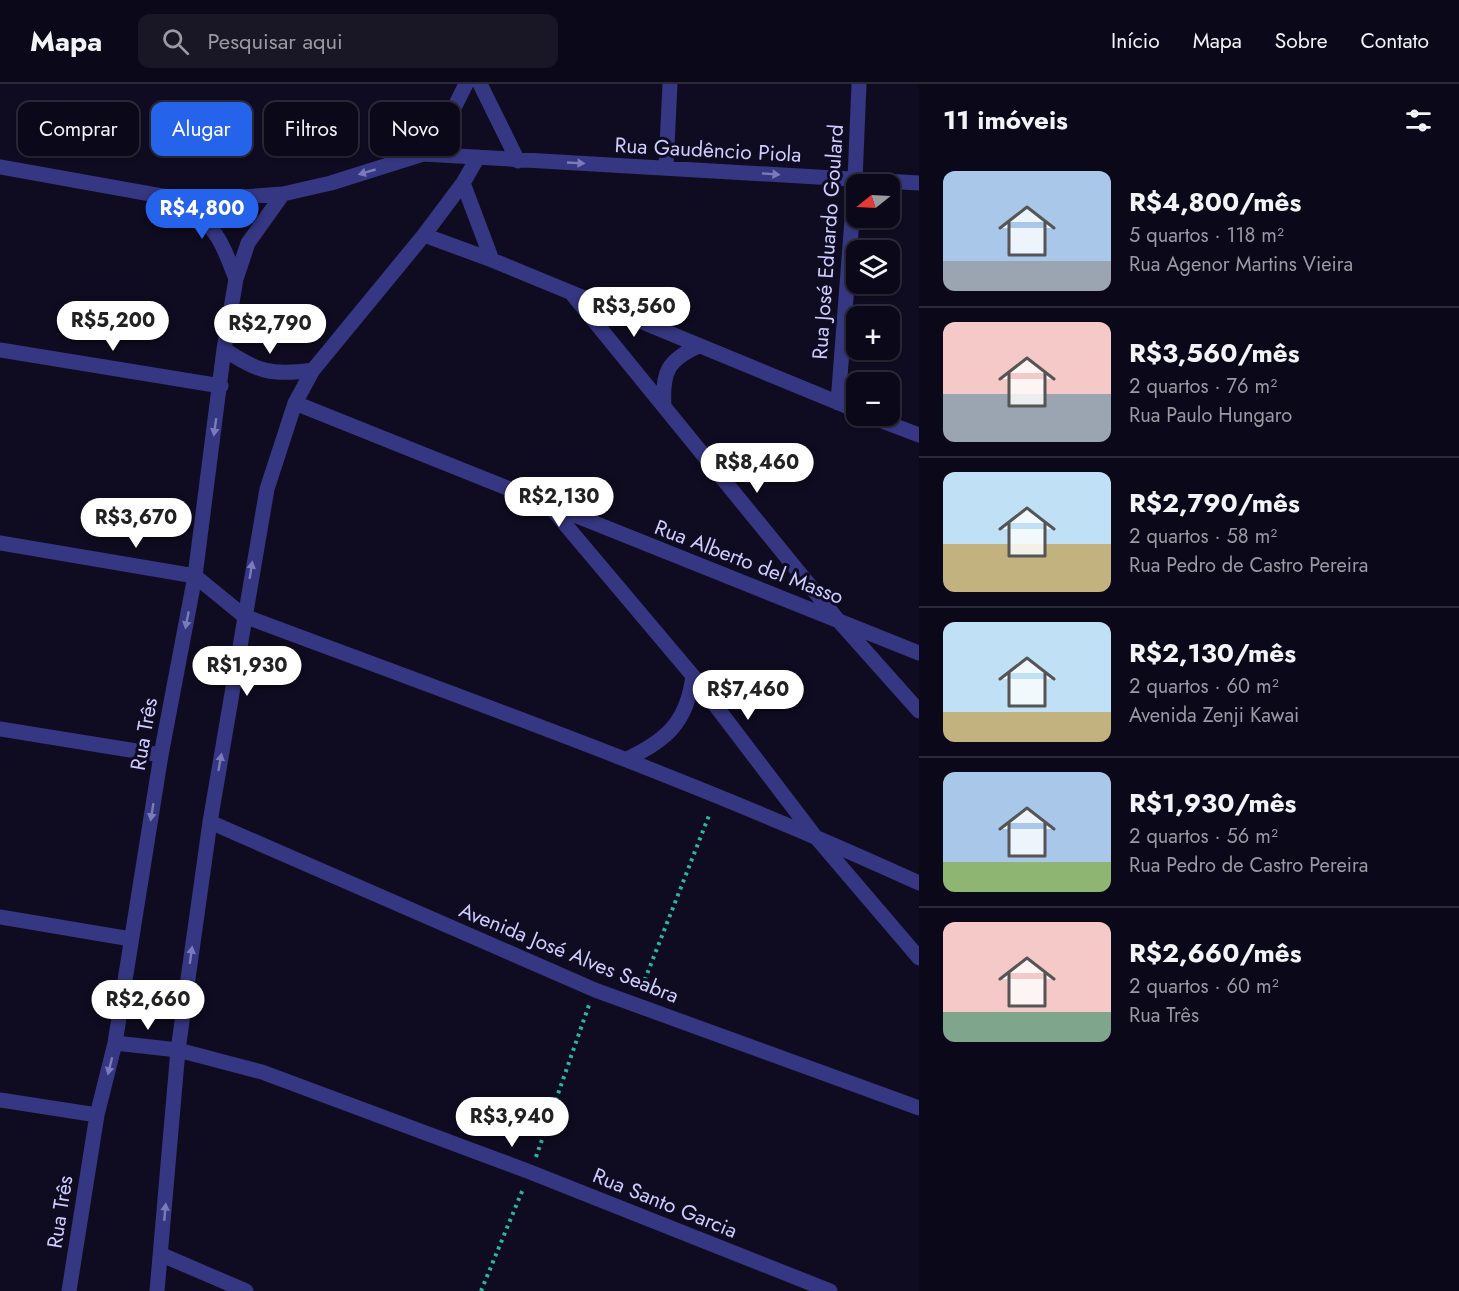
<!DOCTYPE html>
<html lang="pt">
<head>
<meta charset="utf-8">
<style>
	body { margin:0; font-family:Jost,sans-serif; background:#191726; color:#f1f3f6; height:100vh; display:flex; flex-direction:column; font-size:22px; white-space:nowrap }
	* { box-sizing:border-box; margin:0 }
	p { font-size:20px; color:#9a9aa2 }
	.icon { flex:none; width:33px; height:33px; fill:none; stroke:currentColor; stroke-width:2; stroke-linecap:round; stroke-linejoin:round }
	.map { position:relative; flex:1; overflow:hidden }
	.sheet { display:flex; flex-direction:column; background:#0b0919; width:540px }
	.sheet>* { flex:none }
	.banner { position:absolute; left:18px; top:18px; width:570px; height:54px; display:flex; gap:12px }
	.needle { width:39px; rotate:252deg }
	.fabs { position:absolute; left:846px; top:90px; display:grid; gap:12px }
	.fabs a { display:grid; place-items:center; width:54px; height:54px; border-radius:12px; background:#0b0919; box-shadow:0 2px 4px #0004,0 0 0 2px #2b2a38; font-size:30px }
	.price { position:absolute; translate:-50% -51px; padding:0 14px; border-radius:21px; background:#fff; color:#222; font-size:20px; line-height:39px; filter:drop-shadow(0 2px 3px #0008) }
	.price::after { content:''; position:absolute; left:50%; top:36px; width:18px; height:14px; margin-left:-9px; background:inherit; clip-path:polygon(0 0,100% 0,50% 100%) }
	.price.active { background:#2563eb; color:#fff }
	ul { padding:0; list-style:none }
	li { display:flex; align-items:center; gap:18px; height:150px; padding:0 24px }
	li+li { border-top:2px solid #2b2a38 }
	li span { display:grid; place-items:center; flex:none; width:168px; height:120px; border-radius:12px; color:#555 }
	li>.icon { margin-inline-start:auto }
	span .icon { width:72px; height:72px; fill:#fffc; stroke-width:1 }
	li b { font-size:26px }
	h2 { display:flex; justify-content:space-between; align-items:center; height:72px; padding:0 24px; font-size:26px }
	.pill { padding:0 21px; border-radius:12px; background:#0b0919; box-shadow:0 2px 4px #0004,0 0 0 2px #2b2a38; font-size:21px; line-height:54px }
	.pill.active { background:#2563eb; color:#fff }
	header { display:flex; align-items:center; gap:36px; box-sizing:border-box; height:84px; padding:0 30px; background:#0b0919; border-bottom:2px solid #2b2a38 }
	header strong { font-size:28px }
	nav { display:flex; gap:33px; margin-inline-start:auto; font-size:21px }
	.search { width:420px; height:54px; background:#191726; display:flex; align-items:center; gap:15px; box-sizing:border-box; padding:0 21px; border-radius:12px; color:#9a9aa2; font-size:22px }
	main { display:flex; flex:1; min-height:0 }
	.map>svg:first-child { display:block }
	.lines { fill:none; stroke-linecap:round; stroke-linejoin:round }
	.path { stroke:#2ab6a5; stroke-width:4; stroke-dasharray:3 4.5; stroke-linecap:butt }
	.minor { stroke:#363782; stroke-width:15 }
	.oneway { fill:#7b7aba }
	.labels { text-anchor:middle; stroke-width:6; stroke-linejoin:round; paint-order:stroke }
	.street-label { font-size:21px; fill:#cfccff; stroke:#0f0c21 }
</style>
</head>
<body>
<header>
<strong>Mapa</strong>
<div class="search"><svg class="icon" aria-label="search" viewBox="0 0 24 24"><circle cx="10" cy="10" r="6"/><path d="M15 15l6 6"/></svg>Pesquisar aqui</div>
<nav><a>Início</a><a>Mapa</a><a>Sobre</a><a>Contato</a></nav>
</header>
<main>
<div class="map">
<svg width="919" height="1207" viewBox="0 0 919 1207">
	<rect width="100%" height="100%" fill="#0f0c21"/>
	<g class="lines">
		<path class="path" d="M642 903 710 729
			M536 1073 589 921
			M481 1207 523 1105"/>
		<path class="minor" d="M480 0 518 77
			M423 70 451 30 466 0
			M0 83 173 114 214 115 283 110 331 99 423 70 919 99
			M666 83 670 0
			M463 99 492 176
			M173 114C214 140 219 150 236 195
			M424 151 492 176 856 326
			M573 211 837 535 919 627
			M224 265C257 288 273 292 313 286
			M0 266 221 302
			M295 319 919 569
			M838 319 855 96 859 0
			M664 322C662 289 667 276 699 262
			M869 332 919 351
			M553 426 693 592 814 751 919 874
			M0 459 195 492 244 532C471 617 699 698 919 799
			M0 645 161 671
			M627 675C667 656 687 638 693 592
			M210 738 595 906 919 1024
			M0 833 131 855
			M115 959 178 966 262 988 530 1088 830 1207
			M0 1016 97 1031
			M162 1171 246 1207
			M69 1207 97 1031 115 959 161 671 195 492 224 265 236 195 248 159 283 110
			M157 1207 178 966 210 738 267 405 295 319 313 286 424 151 463 99 478 73"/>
	</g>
	<defs><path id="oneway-solid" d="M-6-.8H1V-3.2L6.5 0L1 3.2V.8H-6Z" transform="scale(1.5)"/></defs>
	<g class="oneway">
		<use href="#oneway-solid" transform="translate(576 79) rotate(3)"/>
		<use href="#oneway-solid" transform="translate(367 88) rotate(164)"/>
		<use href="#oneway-solid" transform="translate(771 90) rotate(4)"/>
		<use href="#oneway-solid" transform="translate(215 343) rotate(98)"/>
		<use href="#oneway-solid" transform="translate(251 486) rotate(-81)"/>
		<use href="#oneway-solid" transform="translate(187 536) rotate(101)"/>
		<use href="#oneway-solid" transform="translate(220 678) rotate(-80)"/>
		<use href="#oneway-solid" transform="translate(152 728) rotate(99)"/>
		<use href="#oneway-solid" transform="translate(191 871) rotate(-82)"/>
		<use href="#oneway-solid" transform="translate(110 982) rotate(104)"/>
		<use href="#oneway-solid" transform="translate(165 1128) rotate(-85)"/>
	</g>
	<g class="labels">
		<g class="street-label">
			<text transform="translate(708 66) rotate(3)" y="7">Rua Gaudêncio Piola</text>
			<text transform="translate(828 158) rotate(-86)" y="7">Rua José Eduardo Goulard</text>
			<text transform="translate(749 478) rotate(21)" y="7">Rua Alberto del Masso</text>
			<text transform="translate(144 650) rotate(-80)" y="7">Rua Três</text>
			<text transform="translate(569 869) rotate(22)" y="7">Avenida José Alves Seabra</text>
			<text transform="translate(665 1119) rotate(22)" y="7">Rua Santo Garcia</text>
			<text transform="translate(60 1128) rotate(-81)" y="7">Rua Três</text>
		</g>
	</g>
</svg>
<div class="fabs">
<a><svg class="needle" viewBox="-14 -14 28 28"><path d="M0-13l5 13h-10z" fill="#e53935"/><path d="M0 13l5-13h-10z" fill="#9a9aa2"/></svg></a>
<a><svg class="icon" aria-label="layers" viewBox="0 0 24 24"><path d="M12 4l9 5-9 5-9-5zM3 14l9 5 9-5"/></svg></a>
<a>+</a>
<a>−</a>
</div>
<b class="price active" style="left:202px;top:156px">R$4,800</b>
<b class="price" style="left:634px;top:254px">R$3,560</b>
<b class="price" style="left:113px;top:268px">R$5,200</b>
<b class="price" style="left:270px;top:271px">R$2,790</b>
<b class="price" style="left:757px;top:410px">R$8,460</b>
<b class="price" style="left:559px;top:444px">R$2,130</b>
<b class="price" style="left:136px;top:465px">R$3,670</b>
<b class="price" style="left:247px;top:613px">R$1,930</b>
<b class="price" style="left:748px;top:637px">R$7,460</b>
<b class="price" style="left:148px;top:947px">R$2,660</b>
<b class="price" style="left:512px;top:1064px">R$3,940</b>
<div class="banner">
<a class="pill">Comprar</a>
<a class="pill active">Alugar</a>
<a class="pill">Filtros</a>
<a class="pill">Novo</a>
</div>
</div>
<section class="sheet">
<h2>11 imóveis<svg class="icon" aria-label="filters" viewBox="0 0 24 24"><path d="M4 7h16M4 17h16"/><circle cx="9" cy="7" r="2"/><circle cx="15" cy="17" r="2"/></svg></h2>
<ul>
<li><span style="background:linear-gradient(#a9c7e8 75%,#9aa5b1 0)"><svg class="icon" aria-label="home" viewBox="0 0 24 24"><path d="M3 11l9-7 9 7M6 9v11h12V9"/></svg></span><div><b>R$4,800/mês</b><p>5 quartos · 118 m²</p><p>Rua Agenor Martins Vieira</p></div></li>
<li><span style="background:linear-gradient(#f6c9c9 60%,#9aa5b1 0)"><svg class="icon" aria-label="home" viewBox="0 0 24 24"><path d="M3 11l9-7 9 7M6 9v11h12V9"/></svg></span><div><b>R$3,560/mês</b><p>2 quartos · 76 m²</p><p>Rua Paulo Hungaro</p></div></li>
<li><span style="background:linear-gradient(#bfe0f5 60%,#c2b280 0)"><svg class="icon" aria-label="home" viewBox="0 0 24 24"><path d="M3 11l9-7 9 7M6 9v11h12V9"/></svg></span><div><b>R$2,790/mês</b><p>2 quartos · 58 m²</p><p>Rua Pedro de Castro Pereira</p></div></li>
<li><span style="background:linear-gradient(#bfe0f5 75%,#c2b280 0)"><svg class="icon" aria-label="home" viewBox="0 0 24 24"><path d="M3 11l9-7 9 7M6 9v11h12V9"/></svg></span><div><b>R$2,130/mês</b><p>2 quartos · 60 m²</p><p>Avenida Zenji Kawai</p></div></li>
<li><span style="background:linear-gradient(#a9c7e8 75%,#8fb573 0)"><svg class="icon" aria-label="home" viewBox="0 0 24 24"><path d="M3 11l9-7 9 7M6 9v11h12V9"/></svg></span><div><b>R$1,930/mês</b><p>2 quartos · 56 m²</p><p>Rua Pedro de Castro Pereira</p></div></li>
<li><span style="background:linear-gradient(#f6c9c9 75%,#7fa58c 0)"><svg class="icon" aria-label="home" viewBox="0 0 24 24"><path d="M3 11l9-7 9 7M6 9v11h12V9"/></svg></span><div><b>R$2,660/mês</b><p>2 quartos · 60 m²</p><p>Rua Três</p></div></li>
</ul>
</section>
</main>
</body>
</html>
